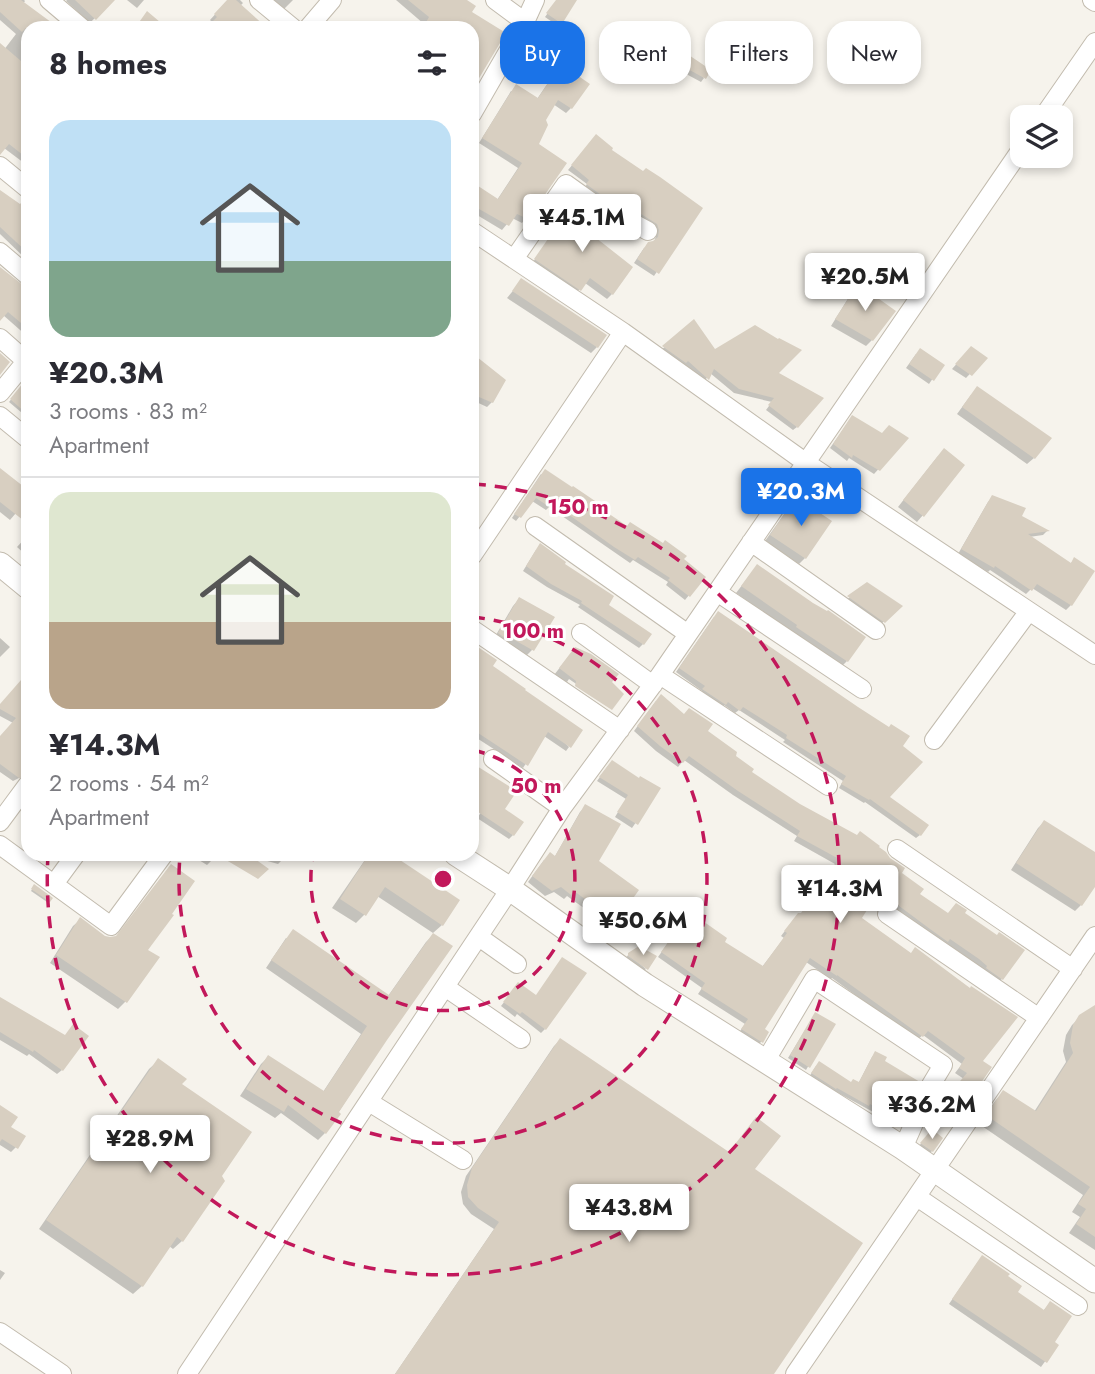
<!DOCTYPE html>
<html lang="en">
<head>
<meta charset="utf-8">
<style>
	body { margin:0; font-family:Jost,sans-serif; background:#f2f2f3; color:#2b2b33; height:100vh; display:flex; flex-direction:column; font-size:26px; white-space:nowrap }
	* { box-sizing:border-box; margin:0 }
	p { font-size:23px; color:#7c7c81 }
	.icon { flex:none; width:38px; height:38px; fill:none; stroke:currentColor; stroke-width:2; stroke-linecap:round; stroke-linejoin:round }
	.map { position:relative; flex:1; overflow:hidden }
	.details { position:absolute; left:21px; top:21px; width:458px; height:840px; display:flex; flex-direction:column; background:#fff; border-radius:21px; box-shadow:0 4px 10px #0003 }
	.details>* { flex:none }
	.guide { position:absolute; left:500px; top:21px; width:488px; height:63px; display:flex; gap:14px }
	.tools { position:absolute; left:1010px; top:105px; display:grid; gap:14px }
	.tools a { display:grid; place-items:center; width:63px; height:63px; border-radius:14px; background:#fff; box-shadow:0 4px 10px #0003; font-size:35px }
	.price { position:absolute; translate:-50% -60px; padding:0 16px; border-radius:7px; background:#fff; color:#222; font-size:23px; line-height:46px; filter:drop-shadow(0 2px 4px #0008) }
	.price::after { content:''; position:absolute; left:50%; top:42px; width:21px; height:16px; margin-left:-10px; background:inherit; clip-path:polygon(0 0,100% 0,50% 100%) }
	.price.current { background:#1a73e8; color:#fff }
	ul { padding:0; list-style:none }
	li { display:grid; align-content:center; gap:14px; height:371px; padding:0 28px }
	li+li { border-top:2px solid #e1e1e2 }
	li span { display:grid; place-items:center; height:217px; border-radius:21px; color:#555 }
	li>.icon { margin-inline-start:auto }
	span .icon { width:126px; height:126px; fill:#fffc; stroke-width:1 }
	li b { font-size:30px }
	h2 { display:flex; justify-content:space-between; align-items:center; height:84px; padding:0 28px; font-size:30px }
	.pill { padding:0 24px; border-radius:21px; background:#fff; box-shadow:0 4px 10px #0003; font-size:24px; line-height:63px }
	.pill.current { background:#1a73e8; color:#fff }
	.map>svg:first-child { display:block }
	.shadow { fill:#0003 }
	.building { fill:#d8cfc1 }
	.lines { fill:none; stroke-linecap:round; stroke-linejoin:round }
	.minor-casing { stroke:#c2bbae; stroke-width:20 }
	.tertiary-casing { stroke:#c2bbae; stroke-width:25 }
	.minor { stroke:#fff; stroke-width:18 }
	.tertiary { stroke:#fff; stroke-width:23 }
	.ring { fill:none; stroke:#c2185b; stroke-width:3.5; stroke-dasharray:12 9 }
	.centre { fill:#c2185b; stroke:#fff; stroke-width:3.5 }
	.ring-label { font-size:21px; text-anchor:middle; font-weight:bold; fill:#c2185b; stroke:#fff; stroke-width:6; stroke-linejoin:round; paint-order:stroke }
</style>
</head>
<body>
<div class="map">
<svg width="1095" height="1374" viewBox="0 0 1095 1374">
	<rect width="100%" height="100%" fill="#f6f3ec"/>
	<path class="shadow" d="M0 0H24L25 1 23 4 56 28H28V166L4 148 0 55 16 34 0 20Z
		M67 0H112L90 23 66 1Z
		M127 0H144L137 8Z
		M228 0H240L243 3 240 6 246 28H208L213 23 210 20Z
		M274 0H293L284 9Z
		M396 0H464L469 13 472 28H422L424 24Z
		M557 0H574L558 26 545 17Z
		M674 47 704 78 701 82 662 61Z
		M556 71 571 108 566 113 553 104 544 120 537 145 526 218 522 223 512 218 502 230 472 212V184L497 200 518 168 479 143 511 91 537 99Z
		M593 140 700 208 654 276 634 263 644 248 654 242 656 236 655 230 650 224 607 199 603 203 584 189 587 184 568 170Z
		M0 192 28 213V261L0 234Z
		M569 210 612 294 607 299 585 283 575 294 531 265Z
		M0 268 28 301V337L3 315 0 317Z
		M522 280 597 347 591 353 507 298Z
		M858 286 872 340 866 346 831 326 852 292Z
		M694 322 715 351 776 374 797 427 793 430 766 410 772 402 734 393 710 373 704 382 660 351Z
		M971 348 985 358 966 378 952 369Z
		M916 354 942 365 929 384 906 368Z
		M472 355 492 402 487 407 472 400Z
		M28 379V418L9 402Z
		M971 395 1034 458 1027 464 957 414Z
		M849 421 882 435 907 438 874 474 849 458 847 461 830 448Z
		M938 456 923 515 917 522 898 507Z
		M0 470 28 492V499L10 520 0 512Z
		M541 474 681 560 704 577 685 600 666 585 668 582 633 560 630 563 549 507 546 510 532 501 516 521 512 518Z
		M993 497 1019 516 1047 531 1043 535 1029 537 1070 564 1074 560 1071 605 1066 610 1032 588 1026 594 990 570 988 572 958 554 988 502Z
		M796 499 805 558 799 564 765 541 790 506Z
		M28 535V557L17 547Z
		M536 550 562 565 607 606 643 644 639 648 578 607 580 605 547 587 523 571Z
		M757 566 847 661 841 667 736 593Z
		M867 584 900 606 879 626 845 601Z
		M519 599 532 650 526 656 493 640 513 606Z
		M714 617 901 746 887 797 920 835 916 838 865 802 864 803 839 788 843 781 783 742 785 740 739 710 735 713 724 705 721 708 700 694 702 691 676 672Z
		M0 638 10 647 0 657Z
		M472 645 490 666 569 747 566 751 544 736 523 768 472 735Z
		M569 656 609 682 611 708 569 679 567 682 609 711 604 716 554 675Z
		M28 677V770L21 777 13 781 0 772V738L13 723 0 716V706Z
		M656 701 705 731 749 772 900 873 917 895 948 915 963 913 1002 979 997 983 974 963 945 943 942 945 874 895 859 919 981 1061 962 1107 957 1112 944 1101 964 1079 955 1073 962 1064 923 1035 917 1040 832 978 831 979 806 962 762 1029 761 1042 757 1046 738 1034 745 1024 698 994 702 988 658 957 685 919 762 967 784 938 781 936 794 919 801 915 835 864 794 841 797 836 733 795 684 760 678 767 656 751 634 731Z
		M608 766 659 789 632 828 615 817 626 799 597 781Z
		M586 806 597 862 615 920 609 926 567 896 564 899 554 892 545 896 528 882 544 860 554 858 580 812Z
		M483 810 513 835 509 839 477 818Z
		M1044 822 1095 854V884L1081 905 1075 911 1011 870 1038 828Z
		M189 854H218L207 865Z
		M242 854H288L278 864Z
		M369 854H388L442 925 433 933 377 896 364 915 356 923 332 908Z
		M34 886 51 898 47 902 31 891Z
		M80 920 104 937 146 951 157 957 125 1002 118 1009 50 963 73 926Z
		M433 935 386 1039 325 1133 318 1140 281 1113 275 1118 240 1096 261 1064 268 1057 323 1092 361 1034 266 968 286 938 388 996 426 942Z
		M629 954 646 969 642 972 625 959Z
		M515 988 545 1029 541 1033 517 1014 515 1017 501 1006Z
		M0 1004 62 1070 57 1074 29 1054 27 1056 0 1040Z
		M1095 1009V1250L1069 1233 1080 1217 1072 1212 1083 1195 979 1124 996 1100 1004 1092 1034 1112 1066 1062 1063 1051 1066 1035 1072 1025 1081 1016Z
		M815 1014 833 1024 806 1070 788 1058Z
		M560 1040 752 1170 770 1374H395L494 1229 471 1214 463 1204 461 1192 466 1176 554 1046Z
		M876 1053 883 1062 900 1122 897 1125 809 1077 816 1066 851 1083 858 1084 872 1057Z
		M158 1061 179 1084 219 1176 182 1241 173 1249 169 1246 142 1286 133 1294 39 1229 149 1069Z
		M0 1107 16 1147 11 1152 0 1145Z
		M932 1131V1151L928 1155 918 1147Z
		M978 1262 1016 1292 1043 1311 1050 1303 1052 1342 1057 1345 1041 1367 949 1304Z
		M0 1270 5 1273 0 1280Z"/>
	<path class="building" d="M0 0H21L59 28H26L22 32 0 12Z
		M75 0H115L96 20Z
		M227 0H236L267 28H206L217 17 214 14Z
		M408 0H467L476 6 472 12 506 33 472 90V28H423L429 17Z
		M556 0H577L562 24 546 13Z
		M147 11 167 28H135Z
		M0 43 28 67V159L9 144 0 155Z
		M674 45 711 70 706 79 664 56Z
		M561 64 590 84 572 109 558 100 546 120 548 125 539 144 567 163 528 219 517 214 509 226 472 205V182L498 199 522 163 482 138 516 84 538 98Z
		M596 134 613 148 612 150 643 171 646 168 660 177 703 208 659 274 637 259 648 242 653 241 658 237 659 230 657 224 612 196 608 200 586 184 589 180 571 165Z
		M0 190 20 204 21 203 28 210V253L0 227Z
		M573 203 595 218 586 230 633 267 613 295 590 278 581 291 534 259Z
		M0 267 28 289V329L8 312 0 321Z
		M521 278 607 335 598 348 512 291Z
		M858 284 896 311 873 341 835 319Z
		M694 319 715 349 755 325 778 339 779 338 802 350 779 373 824 398 798 428 768 405 774 398 739 389 714 369 709 380 688 361 686 363 662 346Z
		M971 346 988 358 972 376 955 364Z
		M920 348 945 365 934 381 909 364Z
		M0 353 10 362 0 375Z
		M472 353 506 380 493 403 472 394Z
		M28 377V415L10 399Z
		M977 386 1052 438 1035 459 962 407Z
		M852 415 882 433 889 425 909 438 880 471 853 455 852 458 833 444Z
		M944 448 965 465 924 517 903 500Z
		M0 468 28 490V524L0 502Z
		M545 469 572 487 573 486 598 503 596 505 627 526 630 522 663 543 665 540 687 556 684 559 706 577 690 597 668 580 670 578 638 557 635 560 614 547 554 504 551 508 536 498 521 518 514 514Z
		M992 495 1026 508 1022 516 1050 531 1028 534 1071 563 1074 557 1095 571 1072 606 1037 584 1032 591 995 566 994 568 961 549Z
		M796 497 832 521 806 559 770 535Z
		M540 543 566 562 565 564 614 596 609 605 652 634 644 645 581 603 582 601 551 584 526 566Z
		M757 564 813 603 827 611 828 610 866 637 848 662 796 627 797 625 741 586Z
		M867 582 903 606 885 623 847 596Z
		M519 597 555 617 534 651 511 638 509 641 498 633Z
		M718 611 858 707 889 727 891 724 910 736 903 746 923 762 890 797 929 825 921 836 870 799 869 800 841 784 846 776 786 738 787 735 743 707 740 711 728 702 726 705 702 689 705 686 679 668Z
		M472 643 497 660 493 666 526 689 525 690 583 730 571 748 548 732 528 766 472 729Z
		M575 647 591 654 619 674 612 682 624 694 612 710 575 686 576 681 559 668Z
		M28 672V772L19 778 0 764V736L16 718 0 709V704Z
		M661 694 684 714 689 708 713 724 708 731 737 752 736 756 754 769 752 772 800 804 857 835 860 831 880 846 879 847 886 852 890 858 905 868 902 873 924 889 920 894 948 913 956 903 967 910 965 913 997 935 999 932 1025 950 1003 980 986 968 987 966 979 959 950 939 948 942 930 929 879 891 862 918 911 953 915 947 970 988 971 986 1018 1017 983 1061 992 1067 963 1109 948 1095 967 1073 959 1068 965 1058 928 1031 923 1037 837 975V976L810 958 765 1029 769 1032 763 1043 741 1029 748 1019 701 989 705 983 661 952 690 912 727 938 725 942 763 966 787 933 784 931 798 913H801L839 859 797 836 800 831 738 791 689 756 683 763 660 746 637 726Z
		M612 760 639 778 640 776 661 788 638 825 617 812 628 795 599 777Z
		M472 763 517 791 505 809 524 822 514 836 472 808Z
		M585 804 621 824 599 861 639 890 616 922 574 891 571 895 561 887 552 891 532 876 550 852 555 856Z
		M1044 820 1095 852V887L1082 906 1016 863Z
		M216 854H248L269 869 258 879Z
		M369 854H391L460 900 443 926 385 887 366 916 340 899Z
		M171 864 195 881 172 914 174 915 148 950 160 957 127 1003 56 955 80 917 105 936 110 937 116 936Z
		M34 884 53 898 50 902 31 889Z
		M293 929 389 995 433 933 453 946 387 1040 339 1112 341 1114 326 1134 288 1105 284 1112 246 1089 268 1055 324 1091 367 1026 271 960Z
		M639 946 657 956 648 970 628 956V953Z
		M562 957 587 973 546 1030 522 1012 520 1014 503 1002 518 982 536 995Z
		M0 997 65 1035 73 1024 89 1036 63 1071 34 1050 33 1052 0 1032Z
		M1095 1005V1237L1076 1224 1086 1209 1078 1204 1090 1187 986 1115 1003 1090 1036 1111 1073 1053 1070 1043 1073 1025 1079 1015Z
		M815 1012 836 1024 810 1068 790 1055Z
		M560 1038 729 1152 756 1117 781 1136 755 1169 863 1243 774 1374H395L499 1222 478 1208 468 1197 467 1185 472 1168Z
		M875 1051 887 1057 885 1061 920 1082 902 1123 870 1104 869 1106 837 1088 836 1089 811 1073 819 1061 851 1082 853 1079 859 1082Z
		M158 1058 187 1079 182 1084 252 1132 222 1176 225 1181 183 1242 177 1237 143 1287 46 1220Z
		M0 1105 18 1117 11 1127 26 1136 18 1149 2 1139 0 1142Z
		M932 1129 943 1138 933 1152 920 1143Z
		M982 1255 1010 1274 1008 1276 1022 1286 1018 1292 1044 1310 1050 1301 1072 1316 1055 1342 1059 1345 1047 1363 952 1299Z"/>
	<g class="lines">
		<g class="minor-casing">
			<path id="minor" d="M49 0 82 28
				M259 0 293 28
				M495 0 525 22
				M1092 0 1095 2
				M308 28 332 0
				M472 114 525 22 535 0
				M1043 117 1095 42
				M0 166 28 189
				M472 231 623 332 805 462 1095 655
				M0 252 28 276
				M514 259 566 184 625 226 635 224 648 231
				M0 338 26 361
				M0 393 28 359
				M0 416 28 439
				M535 526 688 634
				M751 542 876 630
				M472 556 623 332
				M717 592 862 689
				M472 629 620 730
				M581 633 653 685
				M660 675 828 786
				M934 740 1029 611
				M493 759 562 808
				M0 822 28 784
				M0 845 111 926 164 854
				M897 849 1073 969
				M54 884 76 854
				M887 914 1039 1018
				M479 937 517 964
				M445 987 521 1039
				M766 1060 814 979 943 1065 931 1085 903 1148
				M369 1102 463 1160
				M917 1197 1078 1306
				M0 1332 62 1374
				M187 1374 510 889 562 808 660 675 1022 148
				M795 1374 1095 936"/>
		</g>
		<g class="tertiary-casing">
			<path id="tertiary" d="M0 564 28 587
				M456 854 510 889 645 985 903 1148 1095 1281"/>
		</g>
		<use href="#minor" class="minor"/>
		<use href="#tertiary" class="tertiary"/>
	</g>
	<g class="ring">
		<path d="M473 750A132 132 0 1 1 313 855"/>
		<path d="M473 617A264 264 0 1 1 180 856"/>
		<path d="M474 484A396 396 0 1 1 48 855"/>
	</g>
	<circle cx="443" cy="879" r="10" class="centre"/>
	<g class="ring-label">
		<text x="578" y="514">150 m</text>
		<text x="533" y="638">100 m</text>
		<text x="536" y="793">50 m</text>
	</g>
</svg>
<div class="tools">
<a><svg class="icon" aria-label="layers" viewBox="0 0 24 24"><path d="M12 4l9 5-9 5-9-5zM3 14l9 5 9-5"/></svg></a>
</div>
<b class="price" style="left:582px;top:254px">¥45.1M</b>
<b class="price" style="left:865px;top:313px">¥20.5M</b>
<b class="price current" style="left:801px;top:528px">¥20.3M</b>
<b class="price" style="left:840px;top:925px">¥14.3M</b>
<b class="price" style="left:643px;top:957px">¥50.6M</b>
<b class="price" style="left:932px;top:1141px">¥36.2M</b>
<b class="price" style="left:150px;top:1175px">¥28.9M</b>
<b class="price" style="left:629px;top:1244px">¥43.8M</b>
<div class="guide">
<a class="pill current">Buy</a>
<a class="pill">Rent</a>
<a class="pill">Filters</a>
<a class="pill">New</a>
</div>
<section class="details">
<h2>8 homes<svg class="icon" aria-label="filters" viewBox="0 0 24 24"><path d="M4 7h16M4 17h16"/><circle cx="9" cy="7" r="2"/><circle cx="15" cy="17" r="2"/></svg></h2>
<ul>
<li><span style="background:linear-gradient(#bfe0f5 65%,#7fa58c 0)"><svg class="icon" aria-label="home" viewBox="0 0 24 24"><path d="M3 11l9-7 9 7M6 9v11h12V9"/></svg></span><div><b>¥20.3M</b><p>3 rooms · 83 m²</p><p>Apartment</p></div></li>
<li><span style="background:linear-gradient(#dfe7d0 60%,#b9a48a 0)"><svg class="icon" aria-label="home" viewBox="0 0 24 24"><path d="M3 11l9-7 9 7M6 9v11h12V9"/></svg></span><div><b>¥14.3M</b><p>2 rooms · 54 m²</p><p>Apartment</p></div></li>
</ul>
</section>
</div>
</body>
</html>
